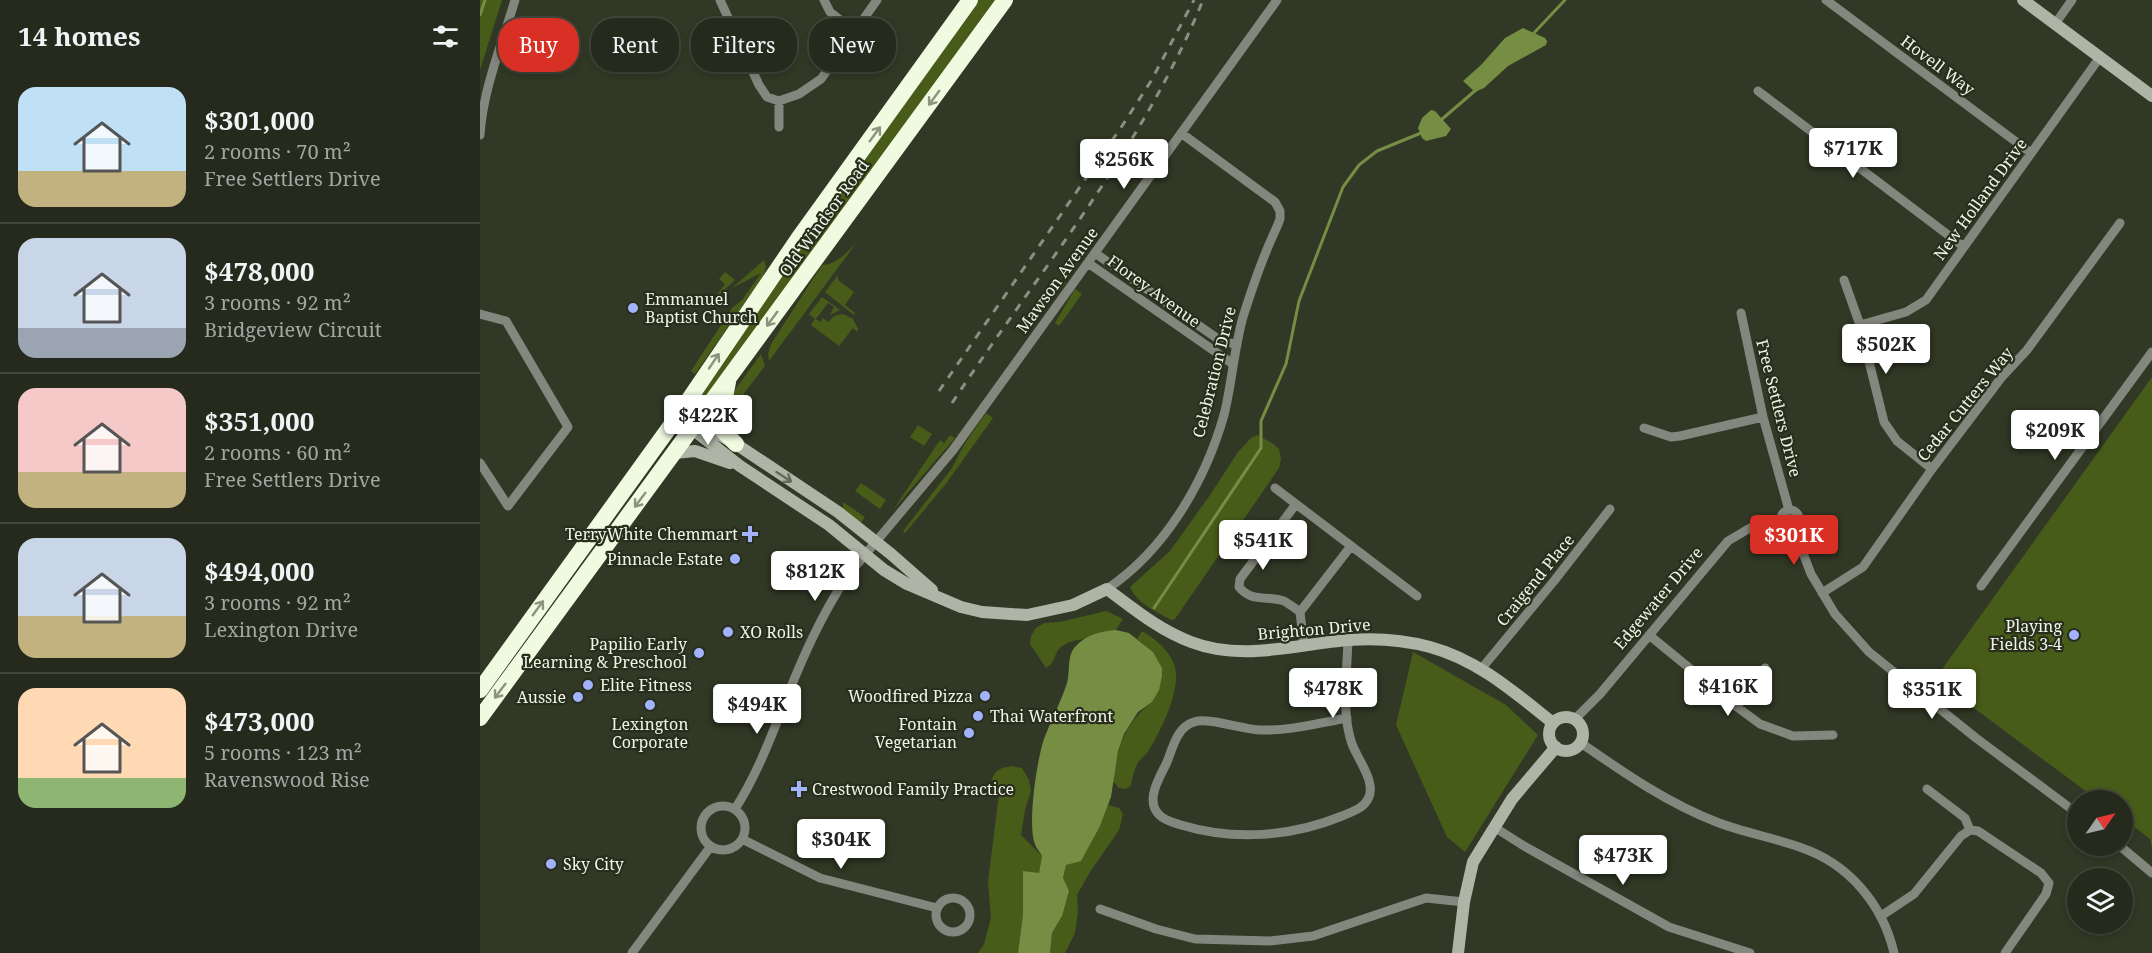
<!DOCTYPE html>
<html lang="en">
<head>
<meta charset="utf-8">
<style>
	body { margin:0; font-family:"Noto Serif",serif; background:#2d3225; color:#f1f3f6; height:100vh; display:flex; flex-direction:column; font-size:22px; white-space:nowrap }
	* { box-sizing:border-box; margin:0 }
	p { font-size:20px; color:#a3a7a3 }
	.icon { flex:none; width:33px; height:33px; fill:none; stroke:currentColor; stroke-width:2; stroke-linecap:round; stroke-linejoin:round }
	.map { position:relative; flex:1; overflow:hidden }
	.panel { display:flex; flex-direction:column; background:#252a1c; width:480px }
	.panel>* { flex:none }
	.banner { position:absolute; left:18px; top:18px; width:570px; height:54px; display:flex; gap:12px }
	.needle { width:39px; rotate:56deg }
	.buttons { position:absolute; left:1587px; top:790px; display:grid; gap:12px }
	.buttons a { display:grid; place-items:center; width:66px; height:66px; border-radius:50%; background:#252a1c; box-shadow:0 3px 9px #0003,0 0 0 2px #42463b; font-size:30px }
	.price { position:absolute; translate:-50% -51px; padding:0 14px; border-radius:6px; background:#fff; color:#222; font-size:20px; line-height:39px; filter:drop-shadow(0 2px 3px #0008) }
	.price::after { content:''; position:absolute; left:50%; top:36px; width:18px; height:14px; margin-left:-9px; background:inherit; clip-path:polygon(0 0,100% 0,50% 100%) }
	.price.on { background:#d93025; color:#fff }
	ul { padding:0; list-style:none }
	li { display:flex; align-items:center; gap:18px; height:150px; padding:0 18px }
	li+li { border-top:2px solid #42463b }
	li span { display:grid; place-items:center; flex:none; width:168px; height:120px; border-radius:18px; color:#555 }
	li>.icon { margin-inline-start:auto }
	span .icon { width:72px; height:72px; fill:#fffc; stroke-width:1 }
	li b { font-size:26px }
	h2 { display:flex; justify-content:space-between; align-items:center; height:72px; padding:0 18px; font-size:26px }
	.tag { padding:0 21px; border-radius:24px; background:#252a1c; box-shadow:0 3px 9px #0003,0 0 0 2px #42463b; font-size:21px; line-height:54px }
	.tag.on { background:#d93025; color:#fff }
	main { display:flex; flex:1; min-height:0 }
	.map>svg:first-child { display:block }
	.green { fill:#485c19 }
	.water { fill:#768d44 }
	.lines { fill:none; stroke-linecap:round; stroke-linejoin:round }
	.stream { stroke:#768d44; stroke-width:3 }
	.street { stroke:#83877d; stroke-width:9 }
	.secondary { stroke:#afb5a6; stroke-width:12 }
	.highway { stroke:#f0fae1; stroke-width:16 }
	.rail { stroke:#8a9081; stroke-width:3; stroke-dasharray:8 8; stroke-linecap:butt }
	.oneway { stroke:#8c947e }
	.oneway2 { stroke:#656b5a }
	.poi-dot { fill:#a2b2fd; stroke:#282e1b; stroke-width:2 }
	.labels { text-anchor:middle; stroke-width:4.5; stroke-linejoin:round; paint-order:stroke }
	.street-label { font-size:16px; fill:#eff4e8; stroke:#282e1b }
	.poi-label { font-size:16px; fill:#eff4e8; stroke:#282e1b; text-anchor:end }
</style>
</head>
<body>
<main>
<section class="panel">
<h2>14 homes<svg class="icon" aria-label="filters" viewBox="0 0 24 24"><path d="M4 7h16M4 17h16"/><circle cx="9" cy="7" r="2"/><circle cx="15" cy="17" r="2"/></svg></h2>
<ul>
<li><span style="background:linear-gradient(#bfe0f5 70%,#c2b280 0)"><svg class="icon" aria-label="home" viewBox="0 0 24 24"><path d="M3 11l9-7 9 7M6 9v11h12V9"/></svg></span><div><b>$301,000</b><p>2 rooms · 70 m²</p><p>Free Settlers Drive</p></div></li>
<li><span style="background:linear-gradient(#c9d6e8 75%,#9aa5b1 0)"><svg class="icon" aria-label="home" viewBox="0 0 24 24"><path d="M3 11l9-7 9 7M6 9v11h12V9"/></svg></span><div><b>$478,000</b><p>3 rooms · 92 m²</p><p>Bridgeview Circuit</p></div></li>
<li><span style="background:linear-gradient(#f6c9c9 70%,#c2b280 0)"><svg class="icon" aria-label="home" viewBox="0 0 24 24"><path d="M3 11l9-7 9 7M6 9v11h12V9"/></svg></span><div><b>$351,000</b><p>2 rooms · 60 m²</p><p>Free Settlers Drive</p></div></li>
<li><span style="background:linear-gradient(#c9d6e8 65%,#c2b280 0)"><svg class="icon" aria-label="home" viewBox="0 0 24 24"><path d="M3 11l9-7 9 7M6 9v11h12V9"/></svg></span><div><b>$494,000</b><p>3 rooms · 92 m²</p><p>Lexington Drive</p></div></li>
<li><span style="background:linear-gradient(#ffd9b3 75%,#8fb573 0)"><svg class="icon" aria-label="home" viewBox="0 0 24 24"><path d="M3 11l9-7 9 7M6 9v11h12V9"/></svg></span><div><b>$473,000</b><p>5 rooms · 123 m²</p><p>Ravenswood Rise</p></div></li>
</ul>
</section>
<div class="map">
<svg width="1672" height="953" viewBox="0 0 1672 953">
	<rect width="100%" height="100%" fill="#313825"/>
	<path class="green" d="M0 0H22L0 70Z
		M497 0H515L217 410 214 408 219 392Z
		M377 242 289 361 288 354 291 344 342 265C355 265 368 252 377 242Z
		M284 260 286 268 283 277 215 374 211 371 252 308 262 300 281 273 252 288Z
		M245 272 255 280 237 297 236 296 245 284 239 279Z
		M358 275V280L374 292 365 305 375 313 374 315 345 292Z
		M580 279 586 283 568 303 565 301Z
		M595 289 602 294 579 326 575 323Z
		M342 297 360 310 350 315 354 307 348 303 336 319 340 322 343 318 348 322 354 316 363 314 373 319 378 329 377 332 373 328 359 346 331 325 335 319 329 314Z
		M281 354 285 366 253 408 246 421 255 390Z
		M1672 377V848L1670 839 1643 818 1642 801H1619L1455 679Z
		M506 413 513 418 465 485 425 533 423 531 472 468 484 445Z
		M438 425 452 434 444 446 430 437Z
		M470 435 475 438 413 510 460 440 464 443 456 455Z
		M777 435 792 443 799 449 801 459 799 468 695 619 691 620C676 611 657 604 650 587L690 551 730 495 758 452 771 438Z
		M381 483 406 500 400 509 375 491Z
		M363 502 385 517 381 523 363 510Z
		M626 611 643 619 636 630C623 631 618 635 607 638 596 641 589 640 580 648 573 655 577 661 566 668L550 644 551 636 556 628 564 623 580 622Z
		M662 631C677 640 694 654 696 672 698 695 681 731 669 750 666 755 660 759 657 764 654 771 652 779 651 786L645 789 639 788 633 781C635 749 647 721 672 702L673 652 657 639Z
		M933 652 1026 705 1058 735 985 852 967 837 916 725Z
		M531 766 542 768 549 780 551 791 545 810 541 835 562 856 559 874 543 871V914L538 953H498L504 944 511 918 508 882 519 794 512 779C515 769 522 768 531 766Z
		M628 805 639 808 643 814 639 830 610 872 597 895 598 913 595 933 585 953H570L572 933 582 916 583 878 586 864 620 826Z"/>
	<path class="water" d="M1043 28 1065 38 1067 41 1066 45 1028 66 1004 88 995 92 983 81 1001 65 1025 38Z
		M951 110 955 111 971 129 966 136 946 141 942 138 938 128 942 118Z
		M636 630 649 633 673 652 682 668V676L679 690 672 702 658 712 644 734 638 751 631 797 620 826 601 861 586 865 583 878 589 891 582 916 572 933 570 953H538L543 914V871L559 873 562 856C560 852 556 848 555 844 547 825 557 759 564 739 571 720 581 702 587 683 590 672 587 657 594 648 605 635 621 631 636 630Z"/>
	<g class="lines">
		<path class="stream" d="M0 15 5 0
			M1053 34 1085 0
			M961 120 997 89
			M674 608 781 448V421L806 364 819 301 863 187 879 165 897 151 941 133"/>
		<path class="street" d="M240 0 279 85 287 97 299 101
			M344 0 350 12 374 31
			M1346 0 1551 153
			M1575 24 1592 0
			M1278 91 1484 247
			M299 101 319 94 341 79 397 0
			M299 101V127
			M0 135C3 89 22 44 35 0
			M615 253 738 339 757 345
			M608 263 753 364
			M1364 280 1380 325 1404 422 1417 441 1452 469
			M1261 313 1283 417 1309 510
			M0 314 26 321 88 427 28 506 0 463
			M1380 325 1426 312 1446 300 1620 57
			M1164 428 1191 437 1200 436 1283 417
			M795 488 937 596
			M816 504 760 579 759 587C772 603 787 595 804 601 809 604 815 608 820 612
			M1301 519a9 9 0 1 1 18 0a9 9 0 1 1-18 0Z
			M1313 527 1331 574 1355 614 1389 652 1496 738 1598 814
			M1501 586 1672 352
			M627 589C685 550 725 482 744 415 752 383 754 349 763 317 770 295 777 273 786 252 790 241 796 230 800 219V211L795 202 701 133
			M1342 593 1383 567 1452 469 1521 378 1547 350 1640 223
			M1169 635 1257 707 1280 724 1313 736 1353 735
			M824 646 820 612 871 546
			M1002 668 1074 581 1130 509
			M1257 707 1285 668
			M867 718C839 723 810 731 781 730 763 730 730 717 714 722 697 727 693 747 687 762 681 775 668 795 675 809 680 819 691 822 701 825 754 841 811 837 862 816 871 812 883 809 888 799 897 783 878 760 872 744 861 712 867 674 868 640
			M1095 719 1120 694 1248 541 1270 528 1302 522
			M1101 743C1144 773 1189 804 1239 823 1266 833 1295 838 1322 848 1369 864 1403 905 1414 953
			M1447 789 1485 818 1490 830
			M221 828a22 22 0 1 1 44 0a22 22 0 1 1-44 0Z
			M255 809C276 776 290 740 304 704 322 659 341 615 368 575L473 450 797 0
			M1014 827 1044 846 1189 927 1270 953
			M262 839 340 878 457 908
			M1640 846 1672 873
			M456 915a17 17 0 1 1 34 0a17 17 0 1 1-34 0Z
			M620 909 676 929 715 939 790 941 833 936 946 898 984 902
			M1401 916 1434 894 1481 836 1490 830 1498 831 1561 873 1569 883 1566 894 1525 953
			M152 953 231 846"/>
		<path class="secondary" d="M1543 0 1672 96
			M201 410 227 428 256 444 358 512 411 554 452 590
			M197 417 260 466 349 525 404 570 427 584 481 607 502 612 547 615 593 605 627 589C654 609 679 630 711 642 763 662 816 644 869 640 895 638 924 640 950 647 998 660 1034 692 1073 723
			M195 453 215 451 250 463
			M1069 734a17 17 0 1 1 34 0a17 17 0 1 1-34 0Z
			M978 953 984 902 993 862 1032 799 1076 747"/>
		<path class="highway" d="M248 382 240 423 243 431 256 444
			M0 690 197 417 318 239 490 0
			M0 718 525 0"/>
		<path class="rail" d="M459 391 642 126 671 81 714 0
			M472 403C559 271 663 148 723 0"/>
	</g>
	<defs><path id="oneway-shaft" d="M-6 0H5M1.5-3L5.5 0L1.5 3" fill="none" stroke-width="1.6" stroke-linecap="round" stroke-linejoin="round" transform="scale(1.5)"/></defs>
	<g class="oneway">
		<use href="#oneway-shaft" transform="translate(454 98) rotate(126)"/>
		<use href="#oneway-shaft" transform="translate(395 134) rotate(-54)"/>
		<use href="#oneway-shaft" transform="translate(292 319) rotate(126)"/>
		<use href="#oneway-shaft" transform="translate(234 361) rotate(-56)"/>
		<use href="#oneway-shaft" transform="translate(160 500) rotate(127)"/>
		<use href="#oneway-shaft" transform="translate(58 608) rotate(-54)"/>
		<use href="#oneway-shaft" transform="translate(20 691) rotate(127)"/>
	</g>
	<use class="oneway2" href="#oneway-shaft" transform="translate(304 477) rotate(33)"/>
	<g class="poi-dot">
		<circle cx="153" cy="308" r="6"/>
		<path d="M267 525h6v6h6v6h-6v6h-6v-6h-6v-6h6z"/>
		<circle cx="255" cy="559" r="6"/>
		<circle cx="248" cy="632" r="6"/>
		<circle cx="1594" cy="635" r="6"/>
		<circle cx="219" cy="653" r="6"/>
		<circle cx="108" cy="685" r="6"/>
		<circle cx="505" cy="696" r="6"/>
		<circle cx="98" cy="697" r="6"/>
		<circle cx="170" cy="705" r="6"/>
		<circle cx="498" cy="716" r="6"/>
		<circle cx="489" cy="733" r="6"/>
		<path d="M316 780h6v6h6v6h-6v6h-6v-6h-6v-6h6z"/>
		<circle cx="71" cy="864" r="6"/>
	</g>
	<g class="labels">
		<g class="street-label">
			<text transform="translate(1458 65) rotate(37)" y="6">Hovell Way</text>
			<text transform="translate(1500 199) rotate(-54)" y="6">New Holland Drive</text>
			<text transform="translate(344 218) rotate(-54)" y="6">Old Windsor Road</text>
			<text transform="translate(577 280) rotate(-54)" y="6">Mawson Avenue</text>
			<text transform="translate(674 291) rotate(36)" y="6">Florey Avenue</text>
			<text transform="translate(734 372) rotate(-76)" y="6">Celebration Drive</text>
			<text transform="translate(1485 404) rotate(-51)" y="6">Cedar Cutters Way</text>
			<text transform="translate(1299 408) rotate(76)" y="6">Free Settlers Drive</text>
			<text transform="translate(1055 580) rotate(-51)" y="6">Craigend Place</text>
			<text transform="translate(1178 598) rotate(-50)" y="6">Edgewater Drive</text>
			<text transform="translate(834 629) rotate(-5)" y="6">Brighton Drive</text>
		</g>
		<g class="poi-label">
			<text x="165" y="305" text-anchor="start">Emmanuel<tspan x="165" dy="18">Baptist Church</tspan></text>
			<text x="258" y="540">TerryWhite Chemmart</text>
			<text x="243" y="565">Pinnacle Estate</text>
			<text x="1582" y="632">Playing<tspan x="1582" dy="18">Fields 3-4</tspan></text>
			<text x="260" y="638" text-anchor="start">XO Rolls</text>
			<text x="207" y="650">Papilio Early<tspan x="207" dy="18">Learning &amp; Preschool</tspan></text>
			<text x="120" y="691" text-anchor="start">Elite Fitness</text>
			<text x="493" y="702">Woodfired Pizza</text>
			<text x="86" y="703">Aussie</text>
			<text x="510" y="722" text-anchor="start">Thai Waterfront</text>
			<text x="170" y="730" text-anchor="middle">Lexington<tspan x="170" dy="18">Corporate</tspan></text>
			<text x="477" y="730">Fontain<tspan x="477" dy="18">Vegetarian</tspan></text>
			<text x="332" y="795" text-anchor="start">Crestwood Family Practice</text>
			<text x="83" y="870" text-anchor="start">Sky City</text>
		</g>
	</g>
</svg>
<div class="buttons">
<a><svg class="needle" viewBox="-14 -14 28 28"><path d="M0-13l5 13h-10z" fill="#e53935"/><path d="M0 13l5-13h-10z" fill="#a3a7a3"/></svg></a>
<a><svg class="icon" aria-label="layers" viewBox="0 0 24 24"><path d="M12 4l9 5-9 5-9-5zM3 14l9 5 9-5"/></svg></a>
</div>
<b class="price" style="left:1373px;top:179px">$717K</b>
<b class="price" style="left:644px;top:190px">$256K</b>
<b class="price" style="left:1406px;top:375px">$502K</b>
<b class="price" style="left:228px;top:446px">$422K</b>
<b class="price" style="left:1575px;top:461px">$209K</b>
<b class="price on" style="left:1314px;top:566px">$301K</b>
<b class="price" style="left:783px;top:571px">$541K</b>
<b class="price" style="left:335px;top:602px">$812K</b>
<b class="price" style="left:1248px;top:717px">$416K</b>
<b class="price" style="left:853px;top:719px">$478K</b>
<b class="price" style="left:1452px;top:720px">$351K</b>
<b class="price" style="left:277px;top:735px">$494K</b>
<b class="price" style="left:361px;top:870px">$304K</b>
<b class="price" style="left:1143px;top:886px">$473K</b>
<div class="banner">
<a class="tag on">Buy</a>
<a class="tag">Rent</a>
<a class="tag">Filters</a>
<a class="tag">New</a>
</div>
</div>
</main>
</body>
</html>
